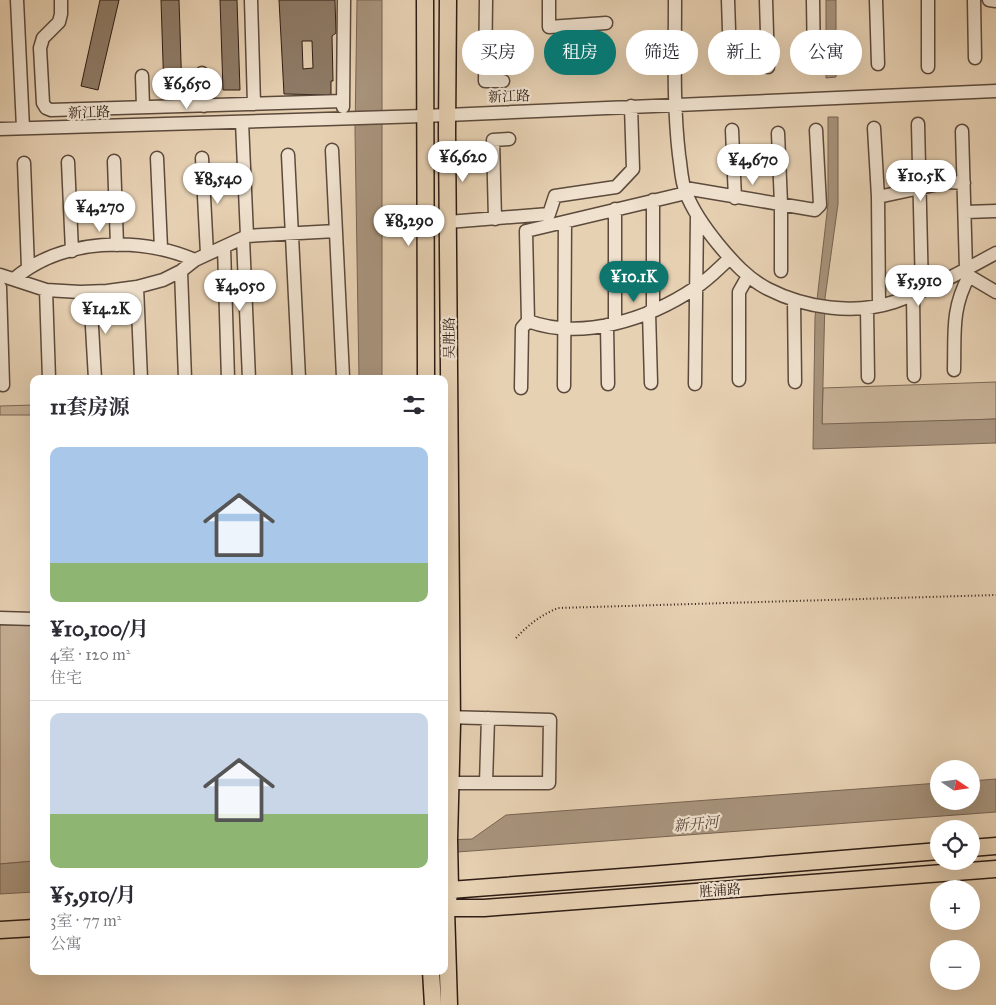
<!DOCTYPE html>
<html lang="zh">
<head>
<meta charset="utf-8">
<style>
	body { margin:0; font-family:"IM FELL Great Primer","Noto Serif SC",serif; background:#f7f7f7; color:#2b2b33; height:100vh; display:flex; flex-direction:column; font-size:19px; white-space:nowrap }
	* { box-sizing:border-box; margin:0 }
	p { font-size:16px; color:#7c7c81 }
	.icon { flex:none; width:28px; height:28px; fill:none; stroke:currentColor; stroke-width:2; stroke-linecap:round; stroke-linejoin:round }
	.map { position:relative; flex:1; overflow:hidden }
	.drawer { position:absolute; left:30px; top:375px; width:418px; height:600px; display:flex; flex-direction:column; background:#fff; border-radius:10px; box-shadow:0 5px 20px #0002 }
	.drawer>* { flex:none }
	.hud { position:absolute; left:462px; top:30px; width:458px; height:45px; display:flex; gap:10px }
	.needle { width:32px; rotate:103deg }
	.buttons { position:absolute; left:930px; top:760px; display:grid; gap:10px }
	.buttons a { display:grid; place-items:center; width:50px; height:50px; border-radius:50%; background:#fff; box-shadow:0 5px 20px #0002; font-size:25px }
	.price { position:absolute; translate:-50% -42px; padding:0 11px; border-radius:18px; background:#fff; color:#222; font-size:16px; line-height:32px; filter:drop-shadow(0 1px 2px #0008) }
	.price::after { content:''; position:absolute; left:50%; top:30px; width:15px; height:11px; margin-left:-8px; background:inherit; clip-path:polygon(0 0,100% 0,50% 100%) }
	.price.active { background:#0f766e; color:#fff }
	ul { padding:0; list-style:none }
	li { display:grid; align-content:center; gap:10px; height:265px; padding:0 20px }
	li+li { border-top:1px solid #e1e1e2 }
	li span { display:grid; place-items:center; height:155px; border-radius:10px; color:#555 }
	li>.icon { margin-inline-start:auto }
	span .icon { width:90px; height:90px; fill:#fffc; stroke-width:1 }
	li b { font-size:21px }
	h2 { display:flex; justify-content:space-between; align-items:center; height:60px; padding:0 20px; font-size:21px }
	.pill { padding:0 18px; border-radius:22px; background:#fff; box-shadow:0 5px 20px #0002; font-size:18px; line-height:45px }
	.pill.active { background:#0f766e; color:#fff }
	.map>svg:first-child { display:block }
	.green { fill:#c8b298; stroke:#7b6856 }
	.water { fill:#a8947d; stroke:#776453 }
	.building { fill:#8e7b67; stroke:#2e1d15; fill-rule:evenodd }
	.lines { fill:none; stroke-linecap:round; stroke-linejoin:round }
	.minor-casing { stroke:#5c4a3c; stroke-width:15 }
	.major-casing { stroke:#2e1d15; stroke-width:19 }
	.path { stroke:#2e1d15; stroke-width:2; stroke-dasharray:1 2.5; stroke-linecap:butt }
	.minor { stroke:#efe1ce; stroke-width:12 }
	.major { stroke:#e7d1b3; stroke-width:16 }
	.labels { text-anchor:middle; stroke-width:4.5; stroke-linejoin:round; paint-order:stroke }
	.street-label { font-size:14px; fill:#2e1d15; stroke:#efe1ce }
	.water-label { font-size:15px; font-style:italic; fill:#594739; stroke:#efe1ce }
</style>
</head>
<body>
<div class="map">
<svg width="996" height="1005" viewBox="0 0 996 1005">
	<rect width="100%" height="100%" fill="#e7d1b3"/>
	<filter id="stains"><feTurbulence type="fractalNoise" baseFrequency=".004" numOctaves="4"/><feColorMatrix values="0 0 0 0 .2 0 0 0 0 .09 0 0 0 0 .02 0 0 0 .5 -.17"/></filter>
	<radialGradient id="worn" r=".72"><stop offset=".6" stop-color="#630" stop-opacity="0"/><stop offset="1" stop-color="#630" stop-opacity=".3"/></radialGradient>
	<path class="green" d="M996 382V419L822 425 823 388Z
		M34 405V415H0V406Z
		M0 625H34V861L0 864Z"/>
	<path class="water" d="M357 0H382V379H359L355 131Z
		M826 0H836V77L826 78Z
		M828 117H838V204L825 298 822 424 996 419V443L813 449 815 317 828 204Z
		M996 779V812L444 853V840L472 839 506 815 939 783V801H971V781Z
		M34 861V892L0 894V864Z"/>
	<path class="building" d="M100 0H119L98 90 81 86Z
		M161 0H179L182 93H164Z
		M220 0H237L240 90H223Z
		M279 0H335L336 33 332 36 333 81H331V95L284 94ZM302 41H312L313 68 303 69Z"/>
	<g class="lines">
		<g class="minor-casing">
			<path id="minor" d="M17 0 23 128
				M61 0V14L59 22 43 38 40 48 43 103 46 108 51 110 343 101
				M251 0 254 104
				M486 0 485 81H503
				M549 0V27L606 23
				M675 0C675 52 673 104 679 155 681 167 681 181 686 193 693 211 705 228 718 244 732 261 748 279 768 289 805 308 854 315 894 302 929 290 963 271 996 253
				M728 0 730 60
				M766 0 768 67
				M813 0 814 67
				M876 0 878 64
				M928 0V67
				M974 0 975 58
				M989 0 996 1
				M202 73 204 106
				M142 76 143 107
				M343 107 344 0
				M242 122 247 236
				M918 124 922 291
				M874 128 878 197 879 305
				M0 129 424 116 996 91
				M732 130 735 198
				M962 131 966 269 969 276 996 292
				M778 133 781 204V271
				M332 150 343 377
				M288 155 299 378
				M157 158 161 248
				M202 158 207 254
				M114 161 117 245
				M68 162 72 251
				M24 163 28 268
				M685 188 815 210 820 205 816 130
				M878 197 948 182 964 183
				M965 212 996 211
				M495 219 493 140 509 139
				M448 222 549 214 555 196 616 187 633 169 631 106
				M243 238 249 379
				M224 247 228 379
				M181 271 185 379
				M0 275 46 290 80 292 107 291 137 287 163 280 181 271 195 260 247 236 336 231
				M14 279C62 238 139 236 195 260
				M0 287 3 385
				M137 287 141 379
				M46 290 49 379
				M90 292 95 379
				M913 294 914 376
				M794 300 795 382
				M867 308 868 377
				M653 311V200
				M649 312 651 383
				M528 321C582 341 649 319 695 288 708 280 719 268 730 258
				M615 323V209
				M607 325 608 384
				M954 370C955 334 951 309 969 276
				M739 380V292L748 276
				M695 384 697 216
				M564 386 565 222
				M521 388 522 328 528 321 526 231 686 193
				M0 618 34 619
				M444 717 550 720 549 783H450
				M486 783 488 718"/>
		</g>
		<g class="major-casing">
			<path id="major" d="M425 0 426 379
				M448 0 447 132 452 724 449 840 450 890 446 909 449 1005
				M971 848 996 846
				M444 893 450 890 649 875 939 851
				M444 908H484L996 869
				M0 930 34 928
				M431 971 433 1005"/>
		</g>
		<path class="path" d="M516 638C528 625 541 615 558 608L996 595"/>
		<use href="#minor" class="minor"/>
		<use href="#major" class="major"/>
	</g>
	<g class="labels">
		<g class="street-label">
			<text transform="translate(509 96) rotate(-2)" y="5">新江路</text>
			<text transform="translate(89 112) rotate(-2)" y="5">新江路</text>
			<text transform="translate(449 338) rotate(-90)" y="5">吴胜路</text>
			<text transform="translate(720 890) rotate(-4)" y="5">胜浦路</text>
		</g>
		<g class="water-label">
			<text transform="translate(696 824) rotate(-5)" y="5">新开河</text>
		</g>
	</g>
	<rect width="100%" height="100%" filter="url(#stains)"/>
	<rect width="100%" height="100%" fill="url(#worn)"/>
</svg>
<div class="buttons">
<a><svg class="needle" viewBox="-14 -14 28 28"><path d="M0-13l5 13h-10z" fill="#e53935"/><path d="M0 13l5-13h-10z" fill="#7c7c81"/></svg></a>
<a><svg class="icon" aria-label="locate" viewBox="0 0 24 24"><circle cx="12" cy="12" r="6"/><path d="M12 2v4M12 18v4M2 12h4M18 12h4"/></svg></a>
<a>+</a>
<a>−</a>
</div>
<b class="price" style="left:187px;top:110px">¥6,650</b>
<b class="price" style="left:463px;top:183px">¥6,620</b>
<b class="price" style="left:753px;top:186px">¥4,670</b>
<b class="price" style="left:921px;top:202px">¥10.5K</b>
<b class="price" style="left:218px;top:205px">¥8,540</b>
<b class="price" style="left:100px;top:233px">¥4,270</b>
<b class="price" style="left:409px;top:247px">¥8,290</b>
<b class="price active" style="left:634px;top:303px">¥10.1K</b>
<b class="price" style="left:919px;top:307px">¥5,910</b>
<b class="price" style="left:240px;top:312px">¥4,050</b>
<b class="price" style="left:106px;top:335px">¥14.2K</b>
<div class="hud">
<a class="pill">买房</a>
<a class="pill active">租房</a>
<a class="pill">筛选</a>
<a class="pill">新上</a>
<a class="pill">公寓</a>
</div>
<section class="drawer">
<h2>11套房源<svg class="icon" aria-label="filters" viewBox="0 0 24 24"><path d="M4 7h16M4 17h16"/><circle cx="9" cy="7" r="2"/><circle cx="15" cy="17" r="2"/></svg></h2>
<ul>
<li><span style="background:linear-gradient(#a9c7e8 75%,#8fb573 0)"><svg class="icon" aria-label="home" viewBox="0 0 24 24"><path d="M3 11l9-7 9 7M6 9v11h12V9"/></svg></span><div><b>¥10,100/月</b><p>4室 · 120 m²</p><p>住宅</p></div></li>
<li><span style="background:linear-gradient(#c9d6e8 65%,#8fb573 0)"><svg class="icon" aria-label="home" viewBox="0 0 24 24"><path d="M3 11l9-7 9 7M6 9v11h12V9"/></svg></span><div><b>¥5,910/月</b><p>3室 · 77 m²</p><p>公寓</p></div></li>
</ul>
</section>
</div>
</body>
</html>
